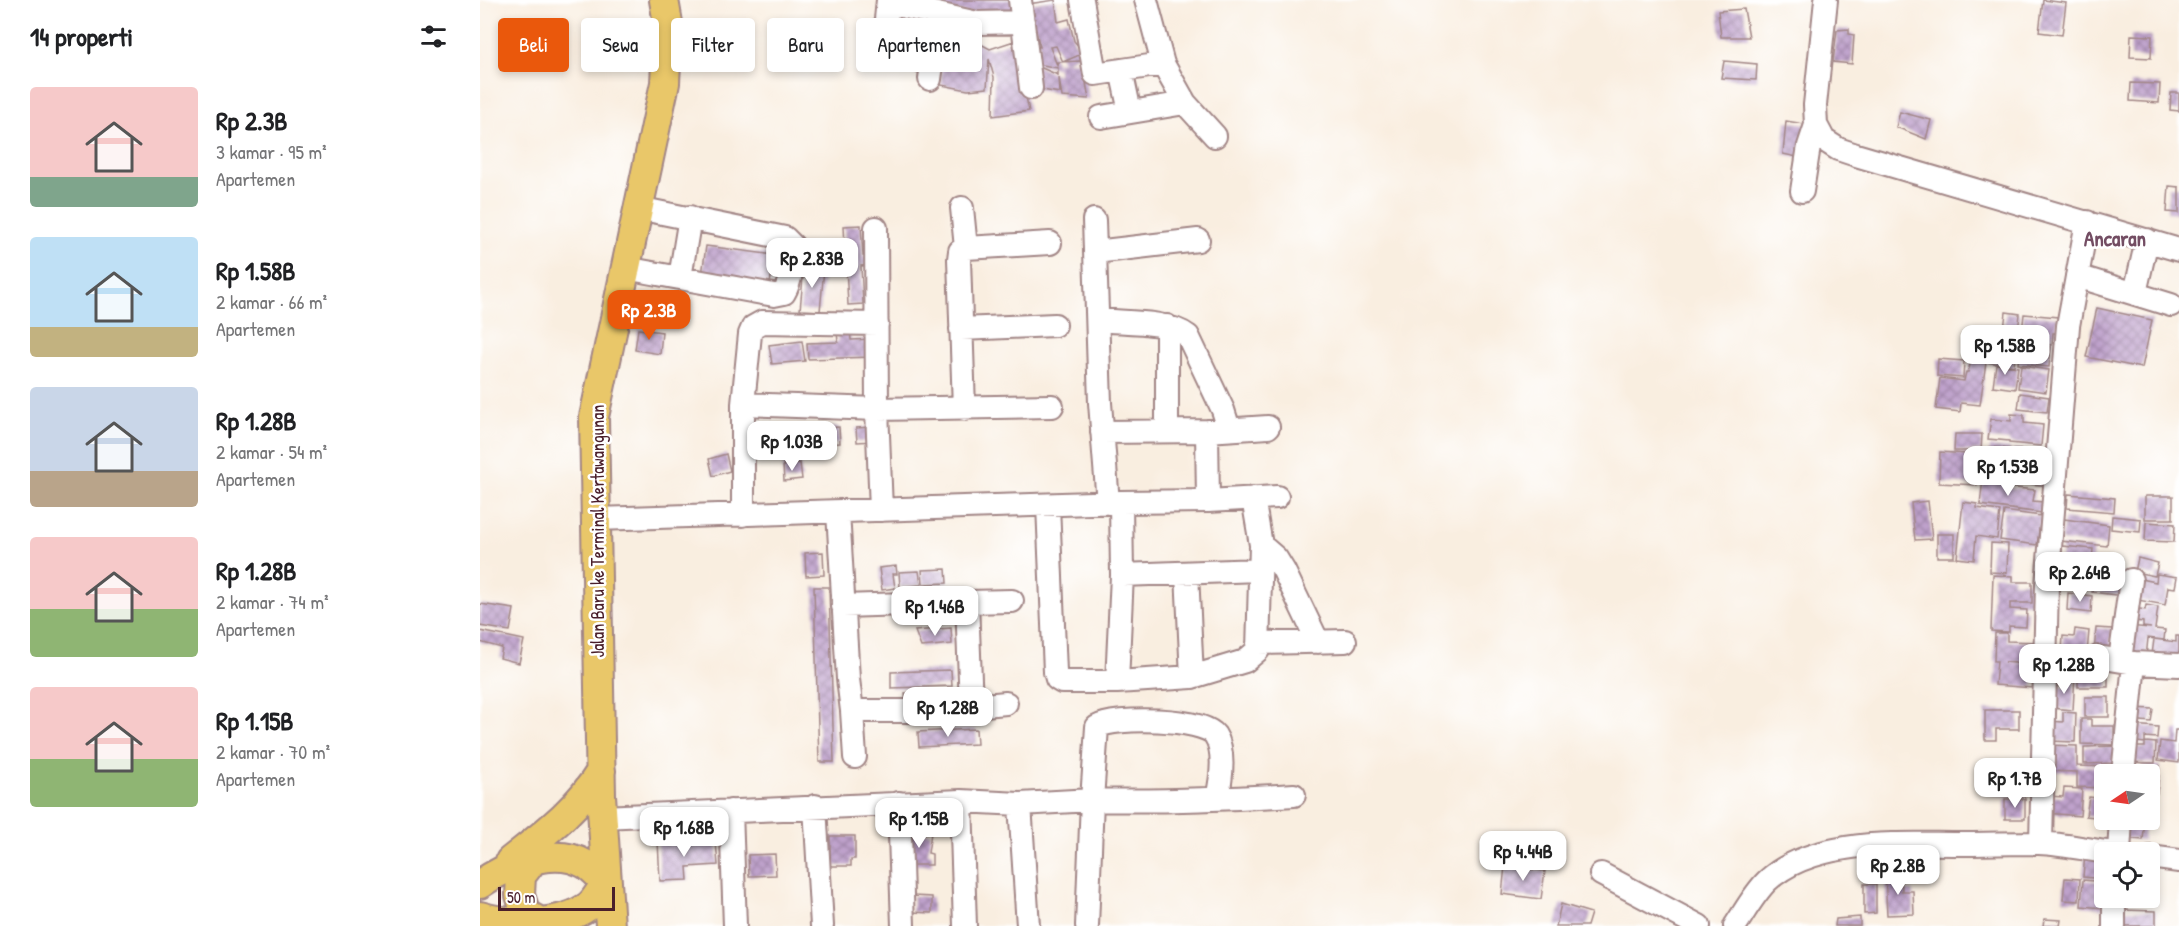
<!DOCTYPE html>
<html lang="id">
<head>
<meta charset="utf-8">
<style>
	body { margin:0; font-family:"Patrick Hand",sans-serif; background:#f6f6f6; color:#202124; height:100vh; display:flex; flex-direction:column; font-size:22px; white-space:nowrap }
	* { box-sizing:border-box; margin:0 }
	p { font-size:20px; color:#757577 }
	.icon { flex:none; width:33px; height:33px; fill:none; stroke:currentColor; stroke-width:2; stroke-linecap:round; stroke-linejoin:round }
	.map { position:relative; flex:1; overflow:hidden }
	.panel { display:flex; flex-direction:column; background:#fff; width:480px }
	.panel>* { flex:none }
	.guide { position:absolute; left:18px; top:18px; width:570px; height:54px; display:flex; gap:12px }
	.needle { width:39px; rotate:257deg }
	.controls { position:absolute; left:1614px; top:764px; display:grid; gap:12px }
	.controls a { display:grid; place-items:center; width:66px; height:66px; border-radius:6px; background:#fff; box-shadow:0 3px 9px #0003; font-size:30px }
	.scale { position:absolute; left:18px; bottom:15px; width:117px; box-sizing:border-box; padding-left:6px; border:3px solid #4a1f2b; border-top:0; font-size:16px; line-height:21px; white-space:nowrap; color:#4a1f2b; -webkit-text-stroke:4px #fff; paint-order:stroke }
	.price { position:absolute; translate:-50% -51px; padding:0 14px; border-radius:12px; background:#fff; color:#222; font-size:20px; line-height:39px; filter:drop-shadow(0 2px 3px #0008) }
	.price::after { content:''; position:absolute; left:50%; top:36px; width:18px; height:14px; margin-left:-9px; background:inherit; clip-path:polygon(0 0,100% 0,50% 100%) }
	.price.current { background:#ea580c; color:#fff }
	ul { padding:0; list-style:none }
	li { display:flex; align-items:center; gap:18px; height:150px; padding:0 30px }
	li span { display:grid; place-items:center; flex:none; width:168px; height:120px; border-radius:6px; color:#555 }
	li>.icon { margin-inline-start:auto }
	span .icon { width:72px; height:72px; fill:#fffc; stroke-width:1 }
	li b { font-size:26px }
	h2 { display:flex; justify-content:space-between; align-items:center; height:72px; padding:0 30px; font-size:26px }
	.tag { padding:0 21px; border-radius:6px; background:#fff; box-shadow:0 3px 9px #0003; font-size:21px; line-height:54px }
	.tag.current { background:#ea580c; color:#fff }
	main { display:flex; flex:1; min-height:0 }
	.map>svg:first-child { display:block }
	.building { fill:url(#building-cross-hatch); fill-rule:evenodd }
	.lines { fill:none; stroke-linecap:round; stroke-linejoin:round }
	.minor-casing { stroke:#a28686; stroke-width:26 }
	.major-casing { stroke:#a28686; stroke-width:32 }
	.minor { stroke:#fff; stroke-width:22 }
	.major { stroke:#e9c769; stroke-width:28 }
	.labels { text-anchor:middle; stroke-width:5; stroke-linejoin:round; paint-order:stroke }
	.street-label { font-size:18px; fill:#4a1f2b; stroke:#fff }
	.quarter-label { font-size:21px; font-weight:bold; fill:#734d63; stroke:#fff }
</style>
</head>
<body>
<main>
<section class="panel">
<h2>14 properti<svg class="icon" aria-label="filters" viewBox="0 0 24 24"><path d="M4 7h16M4 17h16"/><circle cx="9" cy="7" r="2"/><circle cx="15" cy="17" r="2"/></svg></h2>
<ul>
<li><span style="background:linear-gradient(#f6c9c9 75%,#7fa58c 0)"><svg class="icon" aria-label="home" viewBox="0 0 24 24"><path d="M3 11l9-7 9 7M6 9v11h12V9"/></svg></span><div><b>Rp 2.3B</b><p>3 kamar · 95 m²</p><p>Apartemen</p></div></li>
<li><span style="background:linear-gradient(#bfe0f5 75%,#c2b280 0)"><svg class="icon" aria-label="home" viewBox="0 0 24 24"><path d="M3 11l9-7 9 7M6 9v11h12V9"/></svg></span><div><b>Rp 1.58B</b><p>2 kamar · 66 m²</p><p>Apartemen</p></div></li>
<li><span style="background:linear-gradient(#c9d6e8 70%,#b9a48a 0)"><svg class="icon" aria-label="home" viewBox="0 0 24 24"><path d="M3 11l9-7 9 7M6 9v11h12V9"/></svg></span><div><b>Rp 1.28B</b><p>2 kamar · 54 m²</p><p>Apartemen</p></div></li>
<li><span style="background:linear-gradient(#f6c9c9 60%,#8fb573 0)"><svg class="icon" aria-label="home" viewBox="0 0 24 24"><path d="M3 11l9-7 9 7M6 9v11h12V9"/></svg></span><div><b>Rp 1.28B</b><p>2 kamar · 74 m²</p><p>Apartemen</p></div></li>
<li><span style="background:linear-gradient(#f6c9c9 60%,#8fb573 0)"><svg class="icon" aria-label="home" viewBox="0 0 24 24"><path d="M3 11l9-7 9 7M6 9v11h12V9"/></svg></span><div><b>Rp 1.15B</b><p>2 kamar · 70 m²</p><p>Apartemen</p></div></li>
</ul>
</section>
<div class="map">
<svg width="1699" height="926" viewBox="0 0 1699 926">
	<defs>
		<pattern id="building-cross-hatch" width="8" height="8" patternUnits="userSpaceOnUse" patternTransform="scale(1.5)"><rect width="8" height="8" fill="#bfa2cc"/><path d="M0 0l8 8M0 8l8-8" fill="none" stroke="#9d83a6"/></pattern>
	</defs>
	<rect width="100%" height="100%" fill="#fff"/>
	<filter id="ink" filterUnits="userSpaceOnUse"><feTurbulence type="fractalNoise" baseFrequency=".0167" numOctaves="2"/><feDisplacementMap in="SourceGraphic" scale="12" xChannelSelector="R" yChannelSelector="G"/><feConvolveMatrix kernelMatrix="1 2 1 2 8 2 1 2 1" color-interpolation-filters="sRGB"/></filter>
	<filter id="wash" filterUnits="userSpaceOnUse"><feTurbulence type="fractalNoise" baseFrequency=".008" numOctaves="4" result="noise"/><feDisplacementMap in="SourceGraphic" scale="24" xChannelSelector="R" yChannelSelector="G"/><feGaussianBlur stdDeviation="1.35" result="paint"/><feColorMatrix in="noise" values="0 0 0 0 0 0 0 0 0 0 0 0 0 0 0 0 0 1.4 0 .05"/><feComposite in="paint" operator="in"/></filter>
	<g filter="url(#wash)">
		<rect width="100%" height="100%" fill="#f9eee0"/>
		<g id="blocks">
			<path class="building" d="M415 0H534L532 22Z
				M575 0 578 22 589 19 594 41 604 53 583 62 576 46 570 47 578 68 577 62 602 61 609 99 582 97 579 78 580 93 551 88 548 62 551 46 560 47 555 28H552L548 4ZM548 62 578 68V75Z
				M1563 0 1586 3 1582 35 1559 32Z
				M1264 9 1269 37H1241L1238 11Z
				M414 29 433 39 447 41 443 75 425 69 400 58Z
				M1369 29V34L1374 35 1372 64 1353 62 1357 30Z
				M478 32 510 49 534 41 549 111 513 116 514 77 509 59 507 88 488 90 461 85V61L465 34Z
				M1651 35 1672 36 1671 58 1650 57Z
				M1244 61 1277 64 1276 80 1241 78Z
				M1651 83 1680 84 1679 103 1650 101Z
				M1691 93H1699V111L1690 110Z
				M1420 112 1451 120 1446 139 1416 127Z
				M1306 121 1331 125 1322 158 1303 154Z
				M1689 186 1699 187V213L1687 212Z
				M381 225 383 256H389L390 265 381 266 383 304 368 305 364 226Z
				M226 246 294 255 290 284 222 275Z
				M324 267 344 269 340 311 320 310Z
				M1617 308 1672 320 1662 368 1606 357Z
				M1526 312 1540 314 1534 366 1506 362 1500 405 1481 403 1480 412 1456 409 1460 378 1484 381 1486 372H1488L1491 361 1495 326 1524 330Z
				M1544 314 1578 317 1577 333H1573L1572 345 1541 342Z
				M158 329 182 332 180 354 155 350Z
				M370 331 371 340 393 339V357L328 359 327 343 358 342 357 332Z
				M322 341 325 361 292 364 289 345Z
				M1540 344 1571 347 1569 367 1538 364Z
				M1458 359 1484 361 1483 378 1457 376Z
				M1516 364 1538 367 1535 389 1513 386Z
				M1541 366 1569 370 1566 392 1538 388Z
				M1540 393 1569 397 1567 412 1538 409Z
				M1531 414 1544 415V423L1563 425 1561 446 1529 443V441L1508 439 1511 419 1531 421Z
				M314 427 315 443 282 445 281 429Z
				M359 427 360 443 328 445 326 429Z
				M392 427 393 441 377 442 376 428Z
				M1475 434H1502L1501 451H1474Z
				M1510 447 1530 449 1529 460 1527 459 1525 478 1508 477Z
				M1534 449 1548 451 1546 465H1551L1548 482 1529 479Z
				M1460 452 1487 454V462L1498 463 1497 485 1459 483Z
				M246 454 250 471 233 476 229 459Z
				M320 463 322 479 304 481 303 465Z
				M1554 467 1569 468 1567 486 1552 484Z
				M1503 478 1526 481V487L1555 490 1553 501 1563 502 1562 513 1500 505Z
				M1588 494 1635 498 1634 512 1587 508Z
				M1665 496H1693V519H1665Z
				M1448 501 1452 539 1435 540 1431 503Z
				M1483 502 1497 504V508L1520 511 1517 539 1496 536 1494 560 1477 558Z
				M1524 511 1561 516 1557 545 1520 540Z
				M1632 516 1661 519 1660 532 1631 529Z
				M1584 519 1629 525 1627 546 1581 541Z
				M1666 522 1695 524 1694 542 1665 541Z
				M1457 534H1474V557H1457Z
				M1511 543 1528 544 1527 573 1510 572Z
				M1582 546 1613 549 1610 578 1597 577 1598 564 1581 562Z
				M343 552 344 575 326 576 325 553Z
				M1658 558 1678 563 1675 576 1655 572Z
				M1615 560 1627 562 1626 572 1645 574 1643 596 1612 592Z
				M416 566 417 574H413L415 588 402 590 399 568Z
				M466 569 467 583 443 584 442 570Z
				M439 571 441 585 420 587 419 572Z
				M1677 574 1697 577 1695 588 1688 587 1685 605 1652 599 1656 578 1676 582Z
				M1513 575 1533 576V582H1552V603H1530V609L1547 610 1546 627 1529 626V632L1511 631Z
				M334 587H349L354 762H339Z
				M1588 593 1612 596 1611 613 1587 610Z
				M0 604 34 609 30 631 0 626Z
				M1666 605 1678 607 1675 629 1685 630 1684 640 1668 638 1666 658 1644 655 1647 626 1671 628 1663 627V622L1648 620 1649 607 1665 610Z
				M471 628 472 644 441 647 435 631Z
				M1616 628 1632 629 1631 643 1636 655 1614 654Z
				M1595 629 1609 631 1607 653 1582 651 1583 636 1594 637Z
				M0 631 44 640 39 663 20 658 22 648 0 642Z
				M1515 633H1527V641L1557 642 1554 663 1525 662 1555 665 1553 688 1515 685 1517 661H1514Z
				M1696 636H1699V662L1671 663 1674 639 1696 642Z
				M1598 665 1628 666V687H1598Z
				M471 670 472 686 411 688V672Z
				M1585 675H1595L1593 710 1571 708 1573 686 1585 687Z
				M441 692 442 708H426L425 693Z
				M1605 697H1629V717H1605Z
				M1652 708 1673 709 1671 722 1651 720Z
				M1505 710H1539V729H1516V740H1505Z
				M1583 712 1596 713 1595 742 1569 741V721L1583 722Z
				M1601 719H1611V726H1634V745L1601 744Z
				M1651 725 1678 727 1677 738 1665 737V743L1650 741Z
				M496 729 497 744 439 747 438 732Z
				M1695 730H1699V763L1678 760 1680 741 1694 743Z
				M1665 742 1676 743 1675 763 1648 762 1649 747H1665Z
				M1567 745 1597 746V766L1635 767V774H1624V788L1597 787V772L1566 771Z
				M1636 746V763L1604 764V747Z
				M1663 765 1680 766 1677 793 1670 792V774H1662Z
				M1514 770H1532V778L1547 779V796L1513 795Z
				M1584 788 1602 789 1600 816 1567 813 1568 796 1583 797Z
				M1609 797 1624 799V818L1606 816Z
				M1525 799H1545V819H1525Z
				M1645 819 1665 820 1663 840 1643 838Z
				M428 833H451L448 853 452 854V865H428Z
				M350 836H375V859H371V866H350Z
				M212 839V843L236 842 238 865 207 867 208 880 180 881 178 841 188 840V844H200L202 840Z
				M295 854 296 875 269 876 268 855Z
				M1605 854 1624 856V879L1603 877Z
				M1025 866 1065 871 1061 899 1022 894Z
				M1405 873H1421L1422 891H1433L1434 914 1407 915Z
				M1585 878 1600 879 1599 901 1583 900Z
				M1603 880 1624 882 1623 908 1601 906Z
				M1384 884H1396V913L1384 914Z
				M433 896 452 897V913L432 912Z
				M1081 904 1111 913 1107 926H1076Z
				M1644 910 1676 911V926H1644Z
				M1380 917V926H1355L1356 919Z
				M1564 919 1581 920 1580 926H1563Z"/>
		</g>
	</g>
	<g filter="url(#ink)">
		<use href="#blocks" fill-opacity="0" stroke="#a28686" stroke-width="1.5"/>
		<g class="lines">
			<g class="minor-casing">
				<path id="minor" d="M540 0 551 88
					M602 0 615 74 683 64
					M666 0 683 64 705 103 735 136
					M1346 0 1335 105 1336 125 1344 140 1358 149 1376 155 1699 250
					M408 3 497 23 543 22
					M405 29 408 0
					M641 70 650 112
					M450 79 459 15
					M621 117 705 103
					M1322 191 1329 146 1336 125
					M482 208 486 248
					M614 220 620 403 628 503
					M615 252 718 240
					M145 268 294 295 304 293C311 281 314 260 313 246L305 238 158 208
					M1597 276 1691 305
					M200 278 210 217
					M1655 293 1667 240
					M618 320C645 323 687 320 708 336L743 410 749 429
					M687 326V430
					M481 329 575 325
					M263 404 270 334 273 327 282 322 397 324
					M484 409 479 259 480 251 486 248 570 243
					M727 431 728 501
					M622 432 727 431 788 427
					M568 505 575 672 577 679 582 682H637L712 677 765 661 778 650 781 545 773 498
					M401 510 397 409 572 406
					M358 512 368 679 372 711H439L526 703
					M263 515V404L397 409 396 228
					M117 519 641 502 728 501 797 497
					M781 545 796 558 804 571 838 642
					M707 573 712 677
					M642 575 779 570
					M487 602 532 601
					M363 606 487 602 491 706
					M778 643 865 641
					M1618 657 1654 663 1699 665
					M1640 660 1651 580
					M637 682 642 575 641 502
					M372 711 375 757
					M1643 774 1654 663
					M737 799C741 781 746 752 735 735 723 718 634 716 617 727L612 800C680 802 747 799 814 795
					M481 801 485 926
					M419 803 423 926
					M540 804 548 926
					M335 806 342 926
					M251 811 255 926
					M122 817 481 801 540 804 612 800 607 926
					M1561 843 1567 585 1588 326 1607 222
					M1639 852 1641 819
					M1670 857 1699 861
					M1121 874 1219 926
					M1255 926C1265 911 1274 894 1287 881 1333 838 1418 844 1476 844 1504 844 1531 843 1559 843 1581 844 1605 849 1627 852
					M1634 926V897"/>
			</g>
			<g class="major-casing">
				<path id="major" d="M54 859 41 876 40 895 46 914 64 924
					M30 861C65 833 97 810 121 771
					M0 884C27 865 74 846 105 864 112 868 119 876 126 882 121 890 116 899 110 905 82 926 33 926 0 916
					M130 926 121 795 114 417 185 83 188 23 184 0"/>
			</g>
			<use href="#minor" class="minor"/>
			<use href="#major" class="major"/>
		</g>
	</g>
	<g class="labels">
		<g class="street-label">
			<text transform="translate(118 531) rotate(-90)" y="6">Jalan Baru ke Terminal Kertawangunan</text>
		</g>
		<g class="quarter-label">
			<text x="1635" y="246">Ancaran</text>
		</g>
	</g>
</svg>
<div class="controls">
<a><svg class="needle" viewBox="-14 -14 28 28"><path d="M0-13l5 13h-10z" fill="#e53935"/><path d="M0 13l5-13h-10z" fill="#757577"/></svg></a>
<a><svg class="icon" aria-label="locate" viewBox="0 0 24 24"><circle cx="12" cy="12" r="6"/><path d="M12 2v4M12 18v4M2 12h4M18 12h4"/></svg></a>
</div>
<div class="scale">50 m</div>
<b class="price" style="left:332px;top:289px">Rp 2.83B</b>
<b class="price current" style="left:169px;top:341px">Rp 2.3B</b>
<b class="price" style="left:1525px;top:376px">Rp 1.58B</b>
<b class="price" style="left:312px;top:472px">Rp 1.03B</b>
<b class="price" style="left:1528px;top:497px">Rp 1.53B</b>
<b class="price" style="left:1600px;top:603px">Rp 2.64B</b>
<b class="price" style="left:455px;top:637px">Rp 1.46B</b>
<b class="price" style="left:1584px;top:695px">Rp 1.28B</b>
<b class="price" style="left:468px;top:738px">Rp 1.28B</b>
<b class="price" style="left:1535px;top:809px">Rp 1.7B</b>
<b class="price" style="left:439px;top:849px">Rp 1.15B</b>
<b class="price" style="left:204px;top:858px">Rp 1.68B</b>
<b class="price" style="left:1043px;top:882px">Rp 4.44B</b>
<b class="price" style="left:1418px;top:896px">Rp 2.8B</b>
<div class="guide">
<a class="tag current">Beli</a>
<a class="tag">Sewa</a>
<a class="tag">Filter</a>
<a class="tag">Baru</a>
<a class="tag">Apartemen</a>
</div>
</div>
</main>
</body>
</html>
